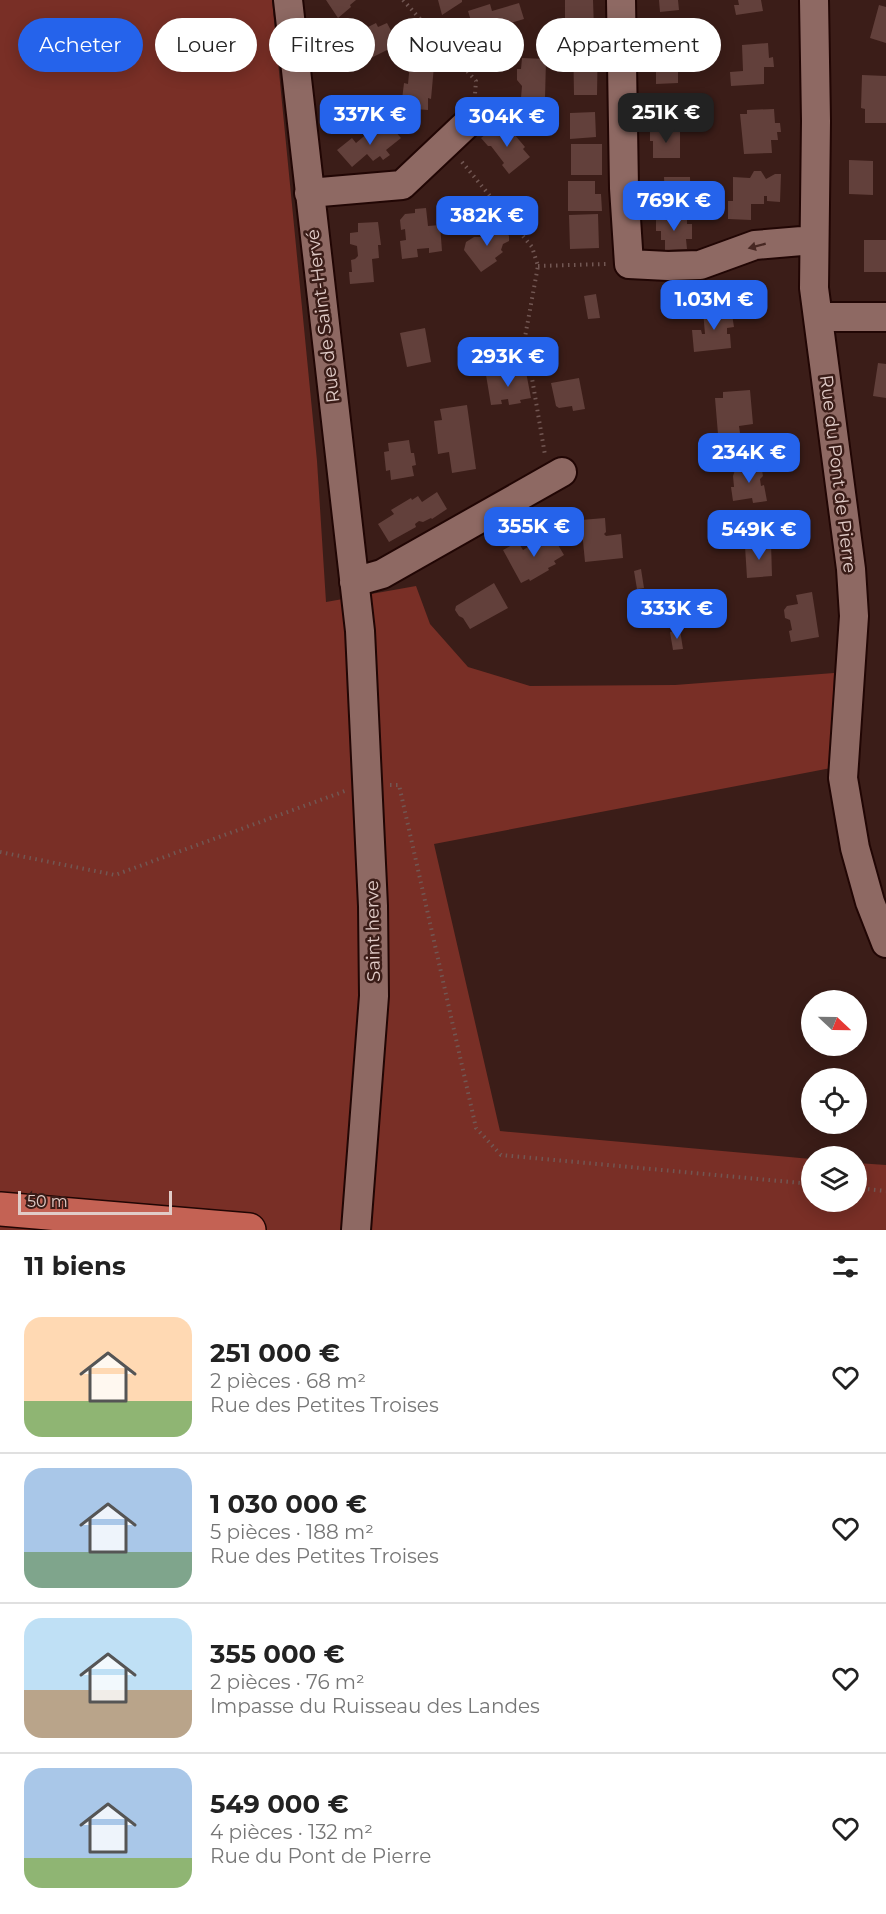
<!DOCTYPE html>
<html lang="fr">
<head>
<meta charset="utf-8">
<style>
	body { margin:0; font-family:Montserrat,sans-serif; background:#f2f2f2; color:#222; height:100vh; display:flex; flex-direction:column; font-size:22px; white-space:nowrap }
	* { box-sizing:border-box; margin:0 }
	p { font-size:20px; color:#767676 }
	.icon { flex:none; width:33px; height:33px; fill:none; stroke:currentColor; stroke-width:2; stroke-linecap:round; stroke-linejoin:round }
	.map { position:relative; height:1230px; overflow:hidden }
	.sheet { display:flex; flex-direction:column; background:#fff; flex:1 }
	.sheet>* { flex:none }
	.hud { position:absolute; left:18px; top:18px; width:850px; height:54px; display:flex; gap:12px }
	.needle { width:39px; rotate:112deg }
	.tools { position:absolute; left:801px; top:990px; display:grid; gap:12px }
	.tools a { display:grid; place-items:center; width:66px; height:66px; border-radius:50%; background:#fff; box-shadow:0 3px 15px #0003; font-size:30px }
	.scale { position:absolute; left:18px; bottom:15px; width:154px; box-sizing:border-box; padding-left:6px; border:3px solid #e1ccc8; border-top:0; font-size:16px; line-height:21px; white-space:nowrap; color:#e1ccc8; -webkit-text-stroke:4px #3b1d18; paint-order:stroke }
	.price { position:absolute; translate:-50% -51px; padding:0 14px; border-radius:12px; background:#2563eb; color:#fff; font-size:20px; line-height:39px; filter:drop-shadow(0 2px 3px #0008) }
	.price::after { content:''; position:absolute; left:50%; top:36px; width:18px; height:14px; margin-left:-9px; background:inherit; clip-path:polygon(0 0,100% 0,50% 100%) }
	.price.current { background:#222; color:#fff }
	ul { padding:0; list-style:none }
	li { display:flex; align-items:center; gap:18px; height:150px; padding:0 24px }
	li+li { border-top:2px solid #e0e0e0 }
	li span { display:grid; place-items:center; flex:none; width:168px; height:120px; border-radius:18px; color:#555 }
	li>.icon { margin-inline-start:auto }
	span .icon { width:72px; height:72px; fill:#fffc; stroke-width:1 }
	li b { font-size:26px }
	h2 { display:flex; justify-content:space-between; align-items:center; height:72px; padding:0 24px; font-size:26px }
	.chip { padding:0 21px; border-radius:27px; background:#fff; box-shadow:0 3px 15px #0003; font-size:21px; line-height:54px }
	.chip.current { background:#2563eb; color:#fff }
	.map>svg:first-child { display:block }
	.green { fill:#792f26 }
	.building { fill:#62403b }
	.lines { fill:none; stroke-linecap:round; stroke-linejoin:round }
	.minor-casing { stroke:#210604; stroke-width:32 }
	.highway-casing { stroke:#210604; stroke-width:36 }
	.path { stroke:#725753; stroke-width:4; stroke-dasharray:1.5 4.5; stroke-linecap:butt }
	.minor { stroke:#8e6963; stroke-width:28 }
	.highway { stroke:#c46254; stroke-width:33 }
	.oneway { fill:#472823 }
	.labels { text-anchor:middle; stroke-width:5; stroke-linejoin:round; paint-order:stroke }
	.street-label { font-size:18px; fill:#e1ccc8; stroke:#3b1d18 }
</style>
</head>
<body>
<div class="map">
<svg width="886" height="1230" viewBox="0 0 886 1230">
	<rect width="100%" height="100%" fill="#3b1d18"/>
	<path class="green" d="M0 0H272L317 461 326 602 416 586 430 624 468 667 530 686 675 685 834 673 831 768 434 844 500 1131 811 1159 812 1202H856L857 1163 886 1165V1230H0Z"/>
	<path class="building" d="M326 0H356L350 5 351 7 338 18Z
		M438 0H462V2L442 15Z
		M565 0H593L594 29 565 30Z
		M659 0H678L679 10 660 12Z
		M738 0H761L763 11 736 15 734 5H739Z
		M519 3 524 19 507 24 511 37 483 43 482 39 477 41 468 11 490 4 492 11Z
		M879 5 886 7V43L870 38Z
		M417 21 423 30 409 41 403 32Z
		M376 23 378 27 387 23 397 42 388 47 389 49 365 61 354 39 368 32 366 28Z
		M654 25H679V51H675V60H678V83L656 84V61H658V51H654Z
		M573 36H598L597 95H574Z
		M768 43 769 58 773 57 774 67H764V84L731 86 730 72 743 71 742 45Z
		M522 58 546 59 545 99 521 98 522 86 517 80V69H521Z
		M410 63 434 66 431 99 428 98V110L401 108 404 83 408 84Z
		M862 75 886 76V123H865V109L861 108Z
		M653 94H680V119L650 120V110H654Z
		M774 109 775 123H780L781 132H777L778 140H771L772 153 744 154 740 114H747V110Z
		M595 112 596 137 570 139V113Z
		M388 123 401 138 386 150 390 155 383 160 380 156 373 161 367 154 352 167 337 150 352 138 356 143 369 132 372 136Z
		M495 127 501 134 509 128 525 147 523 149 530 157 509 174 502 165 504 163 491 146H488L481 138Z
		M650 131H680V158H653V141H650Z
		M571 144H602V175H571Z
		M849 160 873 161V195L849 194Z
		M754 171H761L766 179 775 174H781L780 202 767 201V196H764V204H751V220L728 219V201H733V177L750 178Z
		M664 177H690L691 210 658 211V200L665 199Z
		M568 181H595V194H601L602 211H568Z
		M426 208 428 226 440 225 442 251 429 253V248L417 249 418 257 402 259 400 241 406 240 405 229 401 230 400 220 405 214 415 213V209Z
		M598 214 599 248 570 249 569 215Z
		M687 216V224H692V239H686L687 249 665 250V240H661V231H656V217Z
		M378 222 381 245H378L379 258 372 259 374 282 350 284 349 272H352L351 260 355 259 358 256 357 246 350 244V233L358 232V223Z
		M499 223 509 236V241L503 244 501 250 503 252 495 258 497 261 481 272 464 250 466 242 474 237H481Z
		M864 240H886V272H864Z
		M596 294 600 318 588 319 584 296Z
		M731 308 734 327 727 328V334H730L731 348 694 352 692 330H701L702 334H705L703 311Z
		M425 328 431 362 407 367 400 333Z
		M878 363 886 364V398L873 396Z
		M504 371V374L526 372 531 398 520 400 521 403 509 405 508 399 501 400 502 404 491 405 486 375Z
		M579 378 585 409 573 411 572 406 559 408 556 406 551 383Z
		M750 390 753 424 739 426 740 433 718 434 715 398H723V392Z
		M467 405 476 469 452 473 449 452 438 454 434 421 442 420 440 409Z
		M409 440 411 453H414L416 465 412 466 414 476 391 480 390 470 386 471 384 452 389 451 388 443Z
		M748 465 750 467 761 465 763 476 760 479 761 486 764 485 767 501 753 503 752 498 733 501 731 487H734L733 476 736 467Z
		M437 492 447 509 432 519 431 518 423 522 419 521 415 524 416 527 389 542 378 524 394 514 391 510 411 498 412 500 418 496 422 502Z
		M605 518 606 532 604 534 606 536 621 534 623 558 585 562 581 520Z
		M551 533 564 555 554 561 556 564 548 568 549 570 530 581 529 579 521 583 503 550 518 542 523 550Z
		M771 543 772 576 747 578 745 546Z
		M641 569 644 588 637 589 634 571Z
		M494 583 508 608 470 629 463 618 459 616 455 610 456 606Z
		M812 592 819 637 791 642 789 631 792 630 790 620 785 618 784 610 787 606 798 604 796 595Z
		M680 630 683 649 673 650 670 632Z"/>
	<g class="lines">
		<g class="minor-casing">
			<path id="minor" d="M288 0 360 631 373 906 374 996 356 1230
				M621 0 624 188 629 264 668 266 700 265 755 245 814 240
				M814 0 816 121 814 288 851 569 854 616 843 778 855 848 870 902 886 943
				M309 193 402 185 474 117
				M818 317H886
				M354 582 382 574 562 472"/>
		</g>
		<g class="highway-casing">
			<path id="highway" d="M0 1209 249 1230"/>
		</g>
		<path class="path" d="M403 0 476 81 475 94
			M462 162 532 247 538 266 525 337 545 455
			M538 266 606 264
			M390 785H399L476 1128 501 1155 812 1184
			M0 852 115 875 345 791
			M856 1188 886 1191"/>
		<use href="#minor" class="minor"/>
		<use href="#highway" class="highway"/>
	</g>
	<defs><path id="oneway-solid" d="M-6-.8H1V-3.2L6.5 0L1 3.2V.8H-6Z" transform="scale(1.5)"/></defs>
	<use class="oneway" href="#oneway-solid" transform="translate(757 246) rotate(165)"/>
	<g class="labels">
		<g class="street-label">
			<text transform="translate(323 316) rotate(-97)" y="6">Rue de Saint-Hervé</text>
			<text transform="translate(838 474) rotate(83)" y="6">Rue du Pont de Pierre</text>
			<text transform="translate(373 931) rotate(-91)" y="6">Saint herve</text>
		</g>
	</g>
</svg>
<div class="tools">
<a><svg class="needle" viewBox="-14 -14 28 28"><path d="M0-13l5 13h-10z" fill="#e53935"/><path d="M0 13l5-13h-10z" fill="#767676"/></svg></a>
<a><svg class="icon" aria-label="locate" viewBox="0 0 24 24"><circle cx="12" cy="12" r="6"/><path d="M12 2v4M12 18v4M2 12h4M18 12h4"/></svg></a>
<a><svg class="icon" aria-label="layers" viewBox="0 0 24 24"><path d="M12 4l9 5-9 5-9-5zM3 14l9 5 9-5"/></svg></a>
</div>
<div class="scale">50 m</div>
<b class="price current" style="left:666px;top:144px">251K €</b>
<b class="price" style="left:370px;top:146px">337K €</b>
<b class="price" style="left:507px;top:148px">304K €</b>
<b class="price" style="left:674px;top:232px">769K €</b>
<b class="price" style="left:487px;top:247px">382K €</b>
<b class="price" style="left:714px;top:331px">1.03M €</b>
<b class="price" style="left:508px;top:388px">293K €</b>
<b class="price" style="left:749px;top:484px">234K €</b>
<b class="price" style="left:534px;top:558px">355K €</b>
<b class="price" style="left:759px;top:561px">549K €</b>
<b class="price" style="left:677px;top:640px">333K €</b>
<div class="hud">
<a class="chip current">Acheter</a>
<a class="chip">Louer</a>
<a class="chip">Filtres</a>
<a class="chip">Nouveau</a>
<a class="chip">Appartement</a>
</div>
</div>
<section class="sheet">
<h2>11 biens<svg class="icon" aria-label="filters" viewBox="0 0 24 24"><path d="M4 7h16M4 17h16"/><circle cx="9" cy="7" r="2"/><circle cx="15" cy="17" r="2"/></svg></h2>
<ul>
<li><span style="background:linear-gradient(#ffd9b3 70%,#8fb573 0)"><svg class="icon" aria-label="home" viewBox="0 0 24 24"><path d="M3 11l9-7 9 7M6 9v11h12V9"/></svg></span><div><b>251 000 €</b><p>2 pièces · 68 m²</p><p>Rue des Petites Troises</p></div><svg class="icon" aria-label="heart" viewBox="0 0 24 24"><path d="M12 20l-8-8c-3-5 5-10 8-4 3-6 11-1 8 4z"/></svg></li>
<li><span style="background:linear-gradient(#a9c7e8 70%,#7fa58c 0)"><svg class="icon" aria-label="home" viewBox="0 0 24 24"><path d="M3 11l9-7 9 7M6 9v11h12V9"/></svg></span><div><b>1 030 000 €</b><p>5 pièces · 188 m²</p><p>Rue des Petites Troises</p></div><svg class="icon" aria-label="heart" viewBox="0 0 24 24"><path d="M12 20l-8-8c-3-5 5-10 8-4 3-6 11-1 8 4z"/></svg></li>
<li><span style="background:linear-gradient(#bfe0f5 60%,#b9a48a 0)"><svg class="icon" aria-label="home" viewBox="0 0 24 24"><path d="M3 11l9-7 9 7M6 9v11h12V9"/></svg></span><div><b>355 000 €</b><p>2 pièces · 76 m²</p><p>Impasse du Ruisseau des Landes</p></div><svg class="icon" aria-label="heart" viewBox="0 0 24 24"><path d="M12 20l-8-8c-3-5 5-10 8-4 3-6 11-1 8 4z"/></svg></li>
<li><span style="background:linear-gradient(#a9c7e8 75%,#8fb573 0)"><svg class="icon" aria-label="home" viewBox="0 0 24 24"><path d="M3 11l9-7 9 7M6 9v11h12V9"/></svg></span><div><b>549 000 €</b><p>4 pièces · 132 m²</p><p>Rue du Pont de Pierre</p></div><svg class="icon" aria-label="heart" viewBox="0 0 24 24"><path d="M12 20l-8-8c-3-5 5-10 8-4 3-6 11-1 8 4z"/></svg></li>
</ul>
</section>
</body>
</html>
